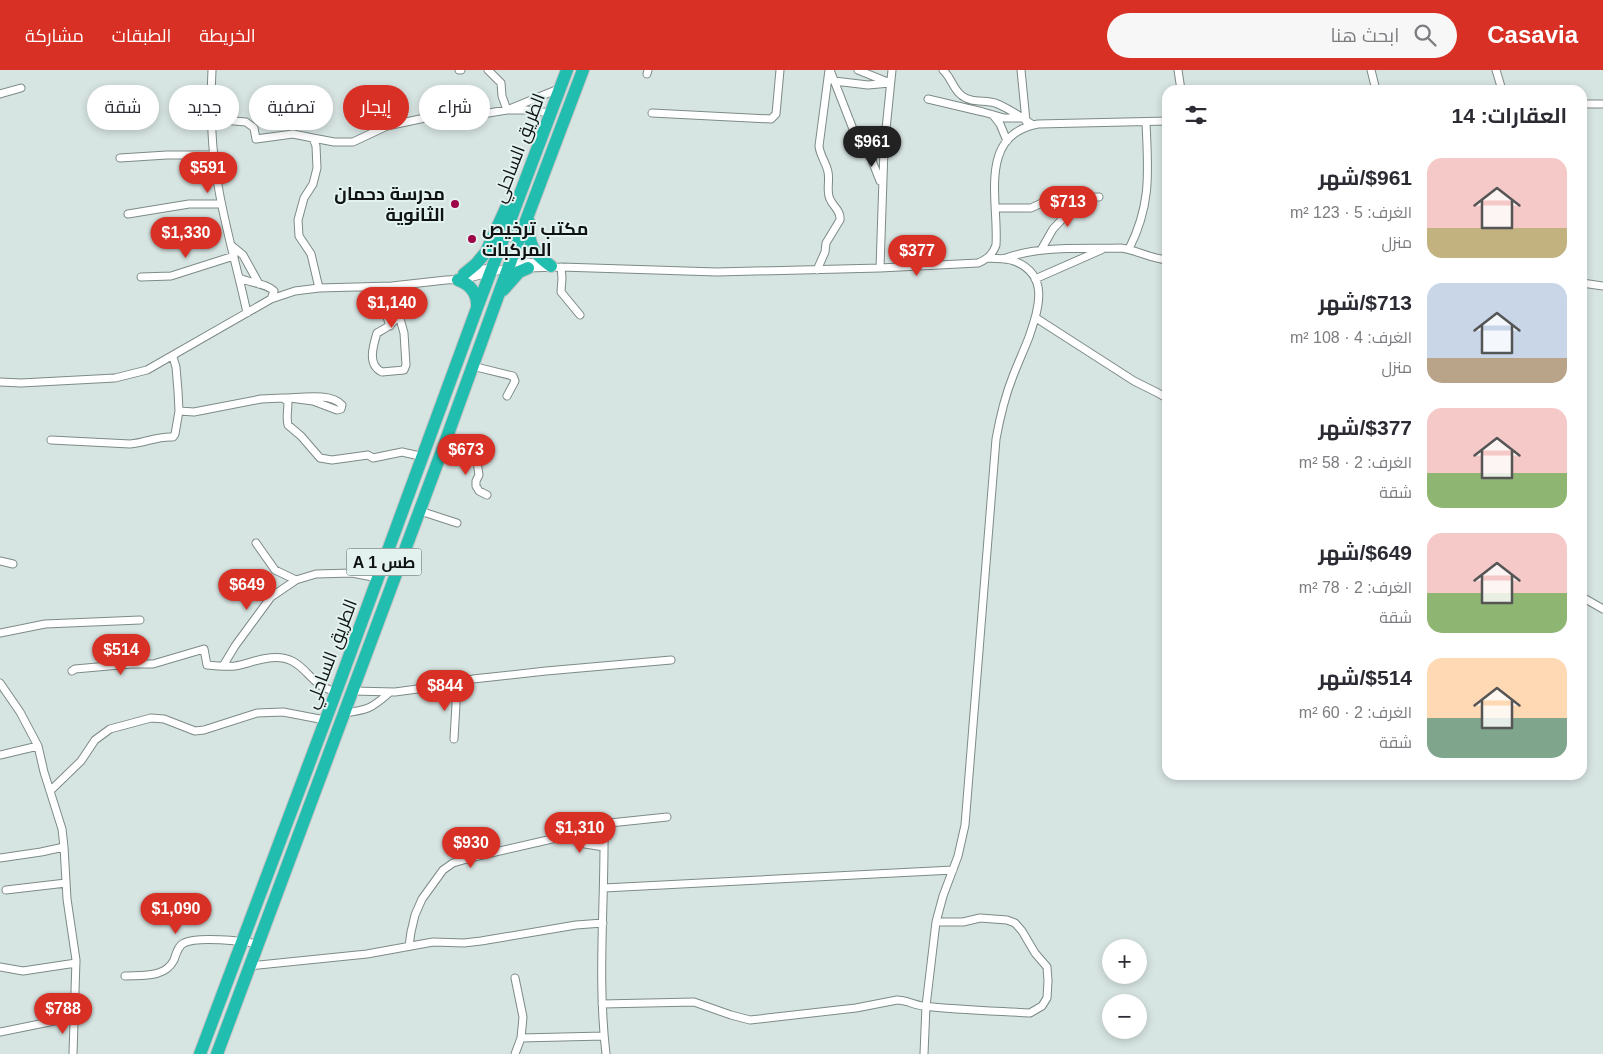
<!DOCTYPE html>
<html lang="ar">
<head>
<meta charset="utf-8">
<style>
	body { margin:0; font-family:Helvetica,Cairo,sans-serif; background:#f7f7f7; color:#2b2b33; direction:rtl; height:100vh; display:flex; flex-direction:column; font-size:19px; white-space:nowrap }
	* { box-sizing:border-box; margin:0 }
	p { font-size:16px; color:#7c7c81 }
	.icon { flex:none; width:28px; height:28px; fill:none; stroke:currentColor; stroke-width:2; stroke-linecap:round; stroke-linejoin:round }
	.map { position:relative; flex:1; overflow:hidden; direction:ltr }
	.sheet { position:absolute; left:1162px; top:15px; width:425px; height:695px; display:flex; flex-direction:column; background:#fff; border-radius:15px; box-shadow:0 2px 8px #0003; direction:rtl }
	.sheet>* { flex:none }
	.guide { position:absolute; left:15px; top:15px; width:475px; height:45px; direction:rtl; display:flex; gap:10px }
	.controls { position:absolute; left:1102px; top:869px; display:grid; gap:10px }
	.controls a { display:grid; place-items:center; width:45px; height:45px; border-radius:50%; background:#fff; box-shadow:0 2px 8px #0003; font-size:25px }
	.price { position:absolute; translate:-50% -42px; padding:0 11px; border-radius:18px; background:#d93025; color:#fff; font-size:16px; line-height:32px; filter:drop-shadow(0 1px 2px #0008) }
	.price::after { content:''; position:absolute; left:50%; top:30px; width:15px; height:11px; margin-left:-8px; background:inherit; clip-path:polygon(0 0,100% 0,50% 100%) }
	.price.on { background:#222; color:#fff }
	ul { padding:0; list-style:none }
	li { display:flex; align-items:center; gap:15px; height:125px; padding:0 20px }
	li span { display:grid; place-items:center; flex:none; width:140px; height:100px; border-radius:15px; color:#555 }
	li>.icon { margin-inline-start:auto }
	span .icon { width:60px; height:60px; fill:#fffc; stroke-width:1 }
	li b { font-size:21px }
	h2 { display:flex; justify-content:space-between; align-items:center; height:60px; padding:0 20px; font-size:21px }
	.pill { padding:0 18px; border-radius:22px; background:#fff; box-shadow:0 2px 8px #0003; font-size:18px; line-height:45px }
	.pill.on { background:#d93025; color:#fff }
	header { display:flex; align-items:center; gap:30px; box-sizing:border-box; height:70px; padding:0 25px; background:#d93025; color:#fff }
	header strong { font-size:24px }
	nav { display:flex; gap:28px; margin-inline-start:auto; font-size:18px }
	.search { width:350px; height:45px; background:#f7f7f7; display:flex; align-items:center; gap:12px; box-sizing:border-box; padding:0 18px; border-radius:28px; color:#7c7c81; font-size:19px }
	.map>svg:first-child { display:block }
	.lines { fill:none; stroke-linecap:round; stroke-linejoin:round }
	.street-casing { stroke:#7d8a88; stroke-width:9 }
	.highway-casing { stroke:#c1c2c2; stroke-width:14 }
	.street { stroke:#fff; stroke-width:7 }
	.highway { stroke:#21beaf; stroke-width:12 }
	.poi-dot { fill:#9f0449; stroke:#e3f2ef; stroke-width:2 }
	.labels { text-anchor:middle; stroke-width:4; stroke-linejoin:round; paint-order:stroke }
	.shield { fill:#e3f2ef; stroke:#4f5655; stroke-width:1 }
	.shield-label { font-size:16px; font-weight:bold; fill:#0f1313 }
	.street-label { font-size:18px; fill:#0f1313; stroke:#e3f2ef }
	.poi-label { font-size:18px; font-weight:bold; fill:#0f1313; stroke:#e3f2ef; text-anchor:end }
</style>
</head>
<body>
<header>
<strong>Casavia</strong>
<div class="search"><svg class="icon" aria-label="search" viewBox="0 0 24 24"><circle cx="10" cy="10" r="6"/><path d="M15 15l6 6"/></svg>ابحث هنا</div>
<nav><a>الخريطة</a><a>الطبقات</a><a>مشاركة</a></nav>
</header>
<div class="map">
<svg width="1603" height="984" viewBox="0 0 1603 984">
	<rect width="100%" height="100%" fill="#d6e4e2"/>
	<g class="lines">
		<g class="street-casing">
			<path id="street" d="M212 0C210 38 211 77 218 115 225 158 238 200 247 243
				M459 0H461
				M488 0 501 13 502 26 507 40 561 18
				M830 0 853 59 871 88 880 111
				M858 0 890 13
				M943 0C951 7 953 19 961 25 970 33 984 30 995 33 1009 38 1021 47 1033 55
				M1021 0 1026 51
				M1178 0 1181 20
				M1371 0 1376 20
				M1496 0 1502 20
				M647 4 648 0
				M834 11 868 15 890 13
				M0 24 21 18
				M928 29 983 42 1004 48H1022
				M1582 34H1603
				M652 43 771 49 776 44 780 0
				M993 45 1000 54 1007 71
				M211 49 246 52 254 58 256 69 293 64 313 68 316 76 317 98 313 114 304 128 298 150 299 166 311 184 319 218
				M313 68 334 72H353L387 56 425 48 455 45H476L507 40H526L551 43
				M120 88 167 85H214
				M995 138H1031L1046 131 1060 128 1099 127
				M128 144 189 134H221
				M232 176 243 185 259 214
				M1129 179C1152 133 1148 101 1146 52
				M1041 180 1053 159 1082 128
				M1003 189C1040 175 1082 179 1121 178 1137 180 1151 189 1168 190
				M509 193 528 192 545 195
				M561 197 562 208 561 222 580 245
				M527 198 561 197 717 202 880 198 978 193C988 189 993 184 996 175 999 132 977 65 1038 54L1168 51
				M880 198 884 79 892 0
				M817 200 825 182 826 173 840 150C841 140 833 137 830 129 826 121 830 111 828 102 826 92 820 86 819 76L829 0
				M470 202 494 197
				M141 207 171 206 234 186
				M239 208C250 213 266 213 274 221L271 229
				M1035 209 1101 180
				M1582 213 1603 216
				M374 217 385 234 398 243C395 254 386 258 377 263 373 276 367 295 382 302L404 300 406 295 404 263 395 231 392 216
				M385 234V241L390 256
				M1036 248 1134 311 1158 323 1168 329
				M472 296 513 306 515 311 507 326
				M0 312 21 313 115 308 147 300 271 229 295 221 319 218 392 216 446 210 465 209 508 198
				M283 328C299 328 331 322 342 335L341 339 337 340 313 331 290 328
				M179 341 194 342 261 329 283 328 288 332C288 341 286 347 288 355L301 366 320 388 332 390 368 385 373 388 402 382 424 387
				M51 370 130 374C146 373 156 366 173 367L175 364 179 341 178 321 176 297 173 287
				M443 378 476 385 479 405 476 411V416L479 421 487 425
				M420 441 457 453
				M256 473 275 500 296 510 316 504 352 503 378 508
				M0 491 13 494
				M1582 527 1603 539
				M0 563 45 554 140 550
				M223 596 235 576 271 527 296 510
				M72 601 75 599 131 594H153L204 579 207 595C216 596 226 597 235 596 252 593 274 582 292 591 304 597 309 607 319 614 323 618 331 620 336 622
				M0 613 20 642 38 676 44 702 62 759 64 777 67 829 76 890 73 984
				M352 621 395 622 455 614 473 609 546 601 671 590
				M344 643C367 640 371 639 389 623
				M454 669 456 634 455 614
				M0 685 38 676
				M50 721 81 691 95 670 110 659 151 648 164 649 195 661 204 660 257 643 283 642 325 650
				M604 757C605 833 597 908 606 984
				M565 766 585 774 604 777
				M0 788 41 782 64 777
				M604 818 953 800
				M6 820 66 813
				M409 876 411 862 415 845 422 829 443 800 453 793 474 787 565 766 582 759 601 757 610 753 667 747
				M250 896 367 884 433 872 464 873 481 871 576 855 603 853
				M0 897 23 901 76 893
				M125 906C143 905 165 908 174 890 176 884 178 876 184 873 197 866 243 871 258 874
				M515 908 523 947 521 968 515 984
				M602 934 694 932 731 945 750 950 856 938 897 930C906 930 914 935 923 936 959 940 995 941 1030 943L1042 936 1047 928 1048 911 1047 897 1035 883 1022 861 1015 853 1007 850 980 848 963 852H936
				M0 962 74 947
				M521 968 604 966
				M924 984 926 936 936 852 943 826 958 786 965 755 996 369C1000 347 1005 326 1013 306 1018 293 1024 280 1029 267 1038 240 1051 205 1014 191 1006 188 996 189 988 188"/>
		</g>
		<g class="highway-casing">
			<path id="highway" d="M529 152C528 175 533 183 551 196
				M464 204 476 194 486 182 506 138 509 136 516 135
				M458 210C472 215 478 225 477 238
				M503 220 519 202 528 198
				M200 984 336 622 477 238 567 0
				M217 984 443 378 510 193 583 0"/>
		</g>
		<use href="#street" class="street"/>
		<use href="#highway" class="highway"/>
	</g>
	<g class="poi-dot">
		<circle cx="455" cy="134" r="5"/>
		<circle cx="472" cy="169" r="5"/>
	</g>
	<g class="labels">
		<rect class="shield" x="346.5" y="478.5" width="75" height="27" rx="4"/>
		<g class="shield-label">
			<text x="384" y="498">A 1 طس</text>
		</g>
		<g class="street-label">
			<text transform="translate(519 78) rotate(-69)" y="6">الطريق الساحلي</text>
			<text transform="translate(331 584) rotate(-69)" y="6">الطريق الساحلي</text>
		</g>
		<g class="poi-label">
			<text x="445" y="130">مدرسة دحمان<tspan x="445" dy="21">الثانوية</tspan></text>
			<text x="482" y="165" text-anchor="start">مكتب ترخيص<tspan x="482" dy="21">المركبات</tspan></text>
		</g>
	</g>
</svg>
<div class="controls">
<a>+</a>
<a>−</a>
</div>
<b class="price on" style="left:872px;top:98px">$961</b>
<b class="price" style="left:208px;top:124px">$591</b>
<b class="price" style="left:1068px;top:158px">$713</b>
<b class="price" style="left:186px;top:189px">$1,330</b>
<b class="price" style="left:917px;top:207px">$377</b>
<b class="price" style="left:392px;top:259px">$1,140</b>
<b class="price" style="left:466px;top:406px">$673</b>
<b class="price" style="left:247px;top:541px">$649</b>
<b class="price" style="left:121px;top:606px">$514</b>
<b class="price" style="left:445px;top:642px">$844</b>
<b class="price" style="left:580px;top:784px">$1,310</b>
<b class="price" style="left:471px;top:799px">$930</b>
<b class="price" style="left:176px;top:865px">$1,090</b>
<b class="price" style="left:63px;top:965px">$788</b>
<div class="guide">
<a class="pill">شراء</a>
<a class="pill on">إيجار</a>
<a class="pill">تصفية</a>
<a class="pill">جديد</a>
<a class="pill">شقة</a>
</div>
<section class="sheet">
<h2>العقارات: 14<svg class="icon" aria-label="filters" viewBox="0 0 24 24"><path d="M4 7h16M4 17h16"/><circle cx="9" cy="7" r="2"/><circle cx="15" cy="17" r="2"/></svg></h2>
<ul>
<li><span style="background:linear-gradient(#f6c9c9 70%,#c2b280 0)"><svg class="icon" aria-label="home" viewBox="0 0 24 24"><path d="M3 11l9-7 9 7M6 9v11h12V9"/></svg></span><div><b>$961/شهر</b><p>الغرف: 5 · 123 m²</p><p>منزل</p></div></li>
<li><span style="background:linear-gradient(#c9d6e8 75%,#b9a48a 0)"><svg class="icon" aria-label="home" viewBox="0 0 24 24"><path d="M3 11l9-7 9 7M6 9v11h12V9"/></svg></span><div><b>$713/شهر</b><p>الغرف: 4 · 108 m²</p><p>منزل</p></div></li>
<li><span style="background:linear-gradient(#f6c9c9 65%,#8fb573 0)"><svg class="icon" aria-label="home" viewBox="0 0 24 24"><path d="M3 11l9-7 9 7M6 9v11h12V9"/></svg></span><div><b>$377/شهر</b><p>الغرف: 2 · 58 m²</p><p>شقة</p></div></li>
<li><span style="background:linear-gradient(#f6c9c9 60%,#8fb573 0)"><svg class="icon" aria-label="home" viewBox="0 0 24 24"><path d="M3 11l9-7 9 7M6 9v11h12V9"/></svg></span><div><b>$649/شهر</b><p>الغرف: 2 · 78 m²</p><p>شقة</p></div></li>
<li><span style="background:linear-gradient(#ffd9b3 60%,#7fa58c 0)"><svg class="icon" aria-label="home" viewBox="0 0 24 24"><path d="M3 11l9-7 9 7M6 9v11h12V9"/></svg></span><div><b>$514/شهر</b><p>الغرف: 2 · 60 m²</p><p>شقة</p></div></li>
</ul>
</section>
</div>
</body>
</html>
